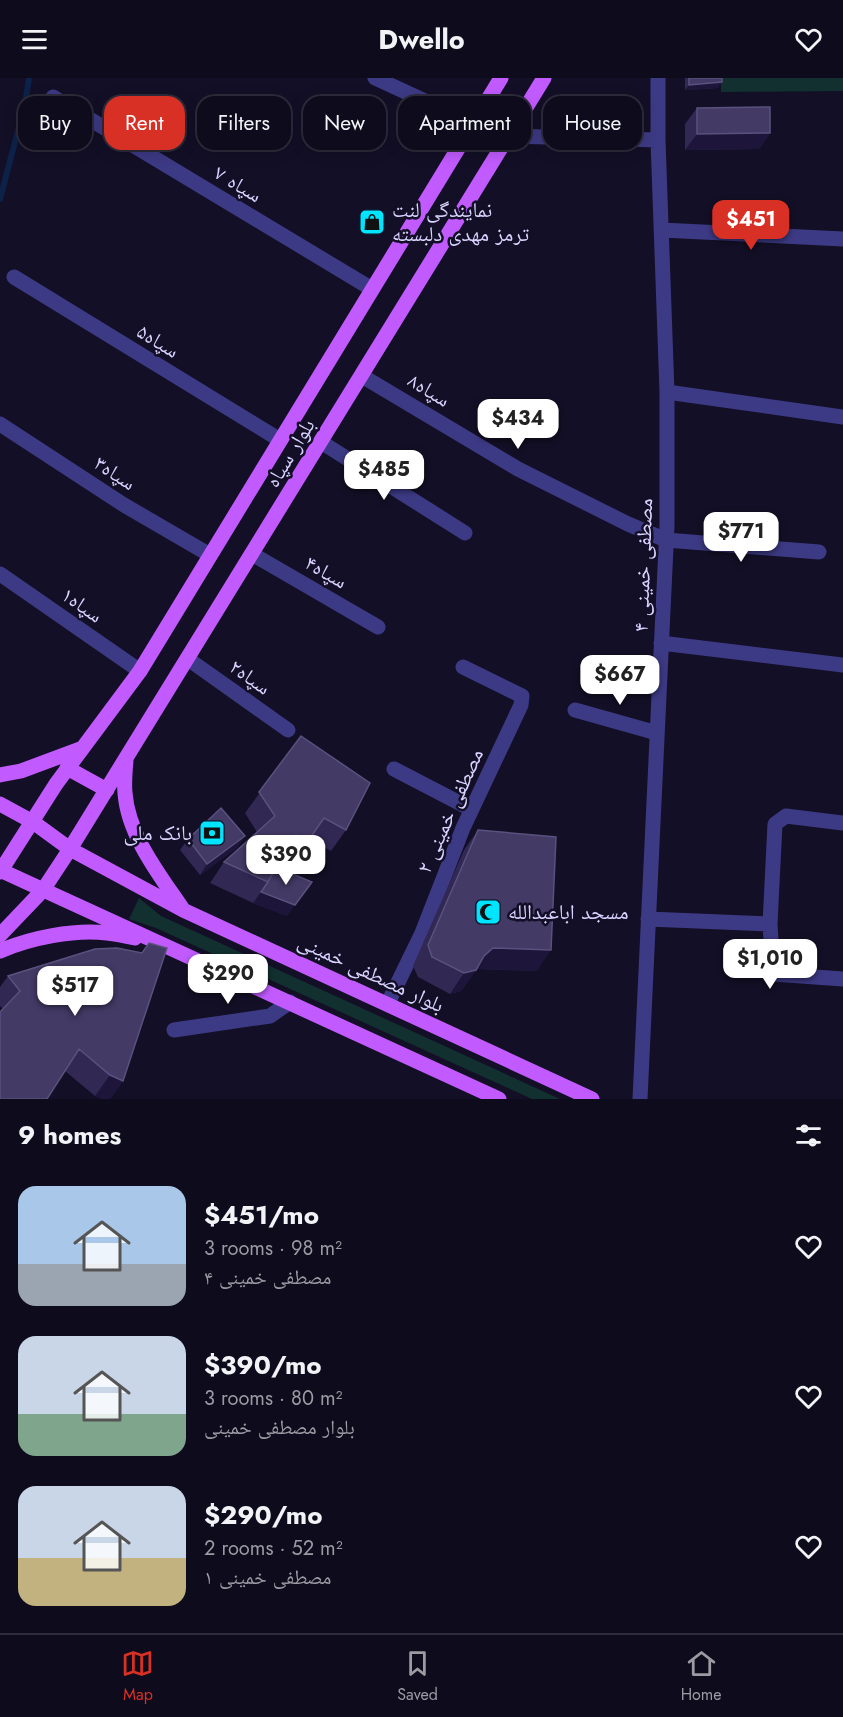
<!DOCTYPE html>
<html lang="en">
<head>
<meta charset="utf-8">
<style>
	body { margin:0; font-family:Jost,"Noto Naskh Arabic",sans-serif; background:#1c1929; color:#f1f3f6; height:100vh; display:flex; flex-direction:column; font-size:22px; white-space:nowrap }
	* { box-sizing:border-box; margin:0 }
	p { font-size:20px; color:#9b9ba3 }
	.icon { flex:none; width:33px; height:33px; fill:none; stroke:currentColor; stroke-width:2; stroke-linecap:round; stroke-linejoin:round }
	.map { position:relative; height:1021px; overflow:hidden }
	.drawer { display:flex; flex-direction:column; background:#0e0b1c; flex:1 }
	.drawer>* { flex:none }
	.hud { position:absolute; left:18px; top:18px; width:807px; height:54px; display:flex; gap:12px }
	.price { position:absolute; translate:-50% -51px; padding:0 14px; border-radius:12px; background:#fff; color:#222; font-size:20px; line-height:39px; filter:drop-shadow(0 2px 3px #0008) }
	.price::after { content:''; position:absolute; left:50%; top:36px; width:18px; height:14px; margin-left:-9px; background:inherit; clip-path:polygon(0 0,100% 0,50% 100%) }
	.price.on { background:#d93025; color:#fff }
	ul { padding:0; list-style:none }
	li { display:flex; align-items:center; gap:18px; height:150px; padding:0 18px }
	li span { display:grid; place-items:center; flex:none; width:168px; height:120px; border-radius:18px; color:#555 }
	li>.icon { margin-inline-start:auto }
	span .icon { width:72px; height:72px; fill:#fffc; stroke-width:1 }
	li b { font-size:26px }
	h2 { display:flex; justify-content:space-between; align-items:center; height:72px; padding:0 18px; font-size:26px }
	.chip { padding:0 21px; border-radius:18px; background:#0e0b1c; box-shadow:0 3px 15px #0003,0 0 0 2px #2e2b3b; font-size:21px; line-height:54px }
	.chip.on { background:#d93025; color:#fff }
	header { display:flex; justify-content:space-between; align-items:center; height:78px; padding:0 18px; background:#0e0b1c; font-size:27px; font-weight:700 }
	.tabs { display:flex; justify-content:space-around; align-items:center; height:84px; border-top:2px solid #2e2b3b; background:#0e0b1c; font-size:16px; color:#9b9ba3 }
	.tabs a { display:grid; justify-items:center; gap:3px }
	.tabs .on { color:#d93025 }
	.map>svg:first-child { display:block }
	.green { fill:#12302f }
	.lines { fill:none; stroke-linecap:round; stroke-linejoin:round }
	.stream { stroke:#0c2248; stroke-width:6 }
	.minor { stroke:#3d3a85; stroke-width:15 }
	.major { stroke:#c25bff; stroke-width:15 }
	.wall { fill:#312854 }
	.shaded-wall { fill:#1d163a }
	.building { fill:#433a66; stroke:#5a527e; stroke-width:1.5 }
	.labels { text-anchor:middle; stroke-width:5; stroke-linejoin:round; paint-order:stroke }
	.street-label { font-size:21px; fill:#d9d4ff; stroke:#130f26 }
	.poi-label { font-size:21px; fill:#d9d4ff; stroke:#130f26; text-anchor:start }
</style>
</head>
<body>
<header><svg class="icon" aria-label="menu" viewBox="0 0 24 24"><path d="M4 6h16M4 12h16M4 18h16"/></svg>Dwello<svg class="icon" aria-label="heart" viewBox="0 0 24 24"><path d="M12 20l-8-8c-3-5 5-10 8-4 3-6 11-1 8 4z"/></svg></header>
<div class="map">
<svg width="843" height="1021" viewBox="0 0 843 1021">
	<rect width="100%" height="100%" fill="#130f26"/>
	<path class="green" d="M721 0H843V13L721 14Z
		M139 820 161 838 560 1021H532L156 850 129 841Z"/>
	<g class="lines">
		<path class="stream" d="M0 121 25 26 29 0"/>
		<path class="minor" d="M375 0 473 45
			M53 19 372 211
			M509 58 658 62
			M661 152 843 161
			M14 199 280 362
			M362 298 518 391 628 446 666 462 819 474
			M667 314 843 339
			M0 346 124 427 210 477
			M321 364 465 455
			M252 476 378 549
			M0 496 140 593
			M661 565 843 587
			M188 581 288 652
			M575 632 657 655
			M394 691 471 731
			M648 841 770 846 775 746 786 738 843 745
			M770 846 773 896 843 901
			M388 925 422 855 463 750 521 627 522 618 463 589
			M174 952 270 938 290 924
			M640 1021 667 448V314L658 62V0"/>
		<path class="major" d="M126 683C125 693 124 704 125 715 128 757 159 796 182 830
			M67 690 107 712
			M0 697 21 693 80 671
			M0 726 33 744 70 771 183 832 592 1021
			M0 792 499 1021
			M0 794 56 706 140 593 501 0
			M0 857 43 812 70 771 544 0
			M0 873C30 860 74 851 107 855 116 856 126 858 135 860"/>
	</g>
	<path class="wall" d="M685 0H722L718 10 685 12Z
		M697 30 770 55 759 71 685 72V46Z
		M301 658 346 752 331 773 309 761 293 783 282 778 276 789 287 838 253 825 210 805 224 784 257 754 245 735Z
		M478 752 537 893 478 891 474 895 461 913 450 916 418 899 413 888 464 772Z
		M188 761 238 769 200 797 180 772Z
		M149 865 123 1003 110 1021H103L95 1018 65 993 0 928V909L8 898 142 874Z"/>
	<path class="shaded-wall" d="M722 4 718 10 685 12 689 7Z
		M770 55 759 71 685 72 697 56Z
		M245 758 238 769 200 797 207 786Z
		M312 804 287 838 253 825 261 814Z
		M493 870 551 872 537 893 478 891 474 895 461 913 450 916 464 895Z
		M110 997 123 1003 110 1021H103L95 1018Z"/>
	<path class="building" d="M689 0H722V4L689 7Z
		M770 29V55L697 56V30Z
		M301 658 370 705 346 752 324 740 308 763 296 757 281 778 268 804 224 784 275 738 259 714Z
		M221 730 245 758 207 786 188 761Z
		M478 752 556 759 551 872 493 870 484 878 476 892 464 895 432 879 428 867Z
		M276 789 312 804 295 827 261 814 268 804Z
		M149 865 167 870 123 1003 110 997 79 971 47 1021H0V934L20 913 8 898 95 871 117 870 142 875Z"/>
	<defs>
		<g id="shop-square" transform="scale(1.35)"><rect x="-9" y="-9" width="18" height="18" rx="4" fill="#00e5ff" stroke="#130f26"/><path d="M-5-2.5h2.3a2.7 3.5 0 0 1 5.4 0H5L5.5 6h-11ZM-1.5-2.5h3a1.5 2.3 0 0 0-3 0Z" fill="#111"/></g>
		<g id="bank-square" transform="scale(1.35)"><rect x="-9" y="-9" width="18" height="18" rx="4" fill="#00e5ff" stroke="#130f26"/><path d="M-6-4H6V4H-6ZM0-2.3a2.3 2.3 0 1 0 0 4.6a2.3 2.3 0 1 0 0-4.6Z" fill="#111"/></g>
		<g id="mosque-square" transform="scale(1.35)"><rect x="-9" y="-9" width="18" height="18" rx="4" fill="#00e5ff" stroke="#130f26"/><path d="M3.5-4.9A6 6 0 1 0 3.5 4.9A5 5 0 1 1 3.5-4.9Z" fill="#111"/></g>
	</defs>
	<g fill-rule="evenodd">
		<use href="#shop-square" x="372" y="144"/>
		<use href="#bank-square" x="212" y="755"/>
		<use href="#mosque-square" x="488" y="834"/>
	</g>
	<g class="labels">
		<g class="street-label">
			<text transform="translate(238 106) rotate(31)" y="7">سپاه ۷</text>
			<text transform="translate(158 263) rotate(31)" y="7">سپاه۵</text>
			<text transform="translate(429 312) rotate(31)" y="7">سپاه۸</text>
			<text transform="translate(290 375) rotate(-59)" y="7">بلوار سپاه</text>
			<text transform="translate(115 395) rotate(33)" y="7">سپاه۳</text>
			<text transform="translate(643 487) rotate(-88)" y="7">مصطفی خمینی ۴</text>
			<text transform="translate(326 494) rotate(30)" y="7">سپاه۴</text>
			<text transform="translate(82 527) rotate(35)" y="7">سپاه۱</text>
			<text transform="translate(250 599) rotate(35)" y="7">سپاه۲</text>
			<text transform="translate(450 733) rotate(-66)" y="7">مصطفی خمینی ۲</text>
			<text transform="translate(371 895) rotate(25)" y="7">بلوار مصطفی خمینی</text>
		</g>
		<g class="poi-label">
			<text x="392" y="139">نمایندگی لنت<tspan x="392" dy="24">ترمز مهدی دلبسته</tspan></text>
			<text x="192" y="762" text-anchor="end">بانک ملی</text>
			<text x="508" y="841">مسجد اباعبدالله</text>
		</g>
	</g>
</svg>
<b class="price on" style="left:751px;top:173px">$451</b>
<b class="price" style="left:518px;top:372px">$434</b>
<b class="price" style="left:384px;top:423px">$485</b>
<b class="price" style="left:741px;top:485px">$771</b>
<b class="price" style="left:620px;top:628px">$667</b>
<b class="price" style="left:286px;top:808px">$390</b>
<b class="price" style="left:770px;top:912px">$1,010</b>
<b class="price" style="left:228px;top:927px">$290</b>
<b class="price" style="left:75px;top:939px">$517</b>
<div class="hud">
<a class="chip">Buy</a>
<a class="chip on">Rent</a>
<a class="chip">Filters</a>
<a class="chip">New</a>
<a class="chip">Apartment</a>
<a class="chip">House</a>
</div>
</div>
<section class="drawer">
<h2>9 homes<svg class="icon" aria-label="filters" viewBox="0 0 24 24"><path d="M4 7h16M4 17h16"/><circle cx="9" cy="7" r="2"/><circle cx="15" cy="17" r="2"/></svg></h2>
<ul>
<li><span style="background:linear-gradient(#a9c7e8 65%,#9aa5b1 0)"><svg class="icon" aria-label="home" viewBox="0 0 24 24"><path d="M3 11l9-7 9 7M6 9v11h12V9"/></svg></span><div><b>$451/mo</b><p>3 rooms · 98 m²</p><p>مصطفی خمینی ۴</p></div><svg class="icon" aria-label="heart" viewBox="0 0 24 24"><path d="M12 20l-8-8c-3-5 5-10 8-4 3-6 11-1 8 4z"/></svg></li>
<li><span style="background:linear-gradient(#c9d6e8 65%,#7fa58c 0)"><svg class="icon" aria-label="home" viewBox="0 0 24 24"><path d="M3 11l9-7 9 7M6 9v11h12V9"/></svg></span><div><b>$390/mo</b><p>3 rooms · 80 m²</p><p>بلوار مصطفی خمینی</p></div><svg class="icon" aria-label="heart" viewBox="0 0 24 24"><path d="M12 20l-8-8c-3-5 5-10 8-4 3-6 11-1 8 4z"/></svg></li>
<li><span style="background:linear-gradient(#c9d6e8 60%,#c2b280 0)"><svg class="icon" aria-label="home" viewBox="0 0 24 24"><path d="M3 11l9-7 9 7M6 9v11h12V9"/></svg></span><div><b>$290/mo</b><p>2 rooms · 52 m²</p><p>مصطفی خمینی ۱</p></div><svg class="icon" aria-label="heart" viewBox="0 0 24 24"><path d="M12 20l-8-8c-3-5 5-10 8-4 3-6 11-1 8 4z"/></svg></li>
</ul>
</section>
<nav class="tabs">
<a class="on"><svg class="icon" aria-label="map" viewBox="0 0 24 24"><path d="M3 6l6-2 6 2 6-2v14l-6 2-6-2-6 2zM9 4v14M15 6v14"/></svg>Map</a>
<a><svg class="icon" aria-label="saved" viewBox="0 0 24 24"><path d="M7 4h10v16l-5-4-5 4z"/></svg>Saved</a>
<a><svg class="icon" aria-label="home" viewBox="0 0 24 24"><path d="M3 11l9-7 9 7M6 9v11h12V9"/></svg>Home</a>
</nav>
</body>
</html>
